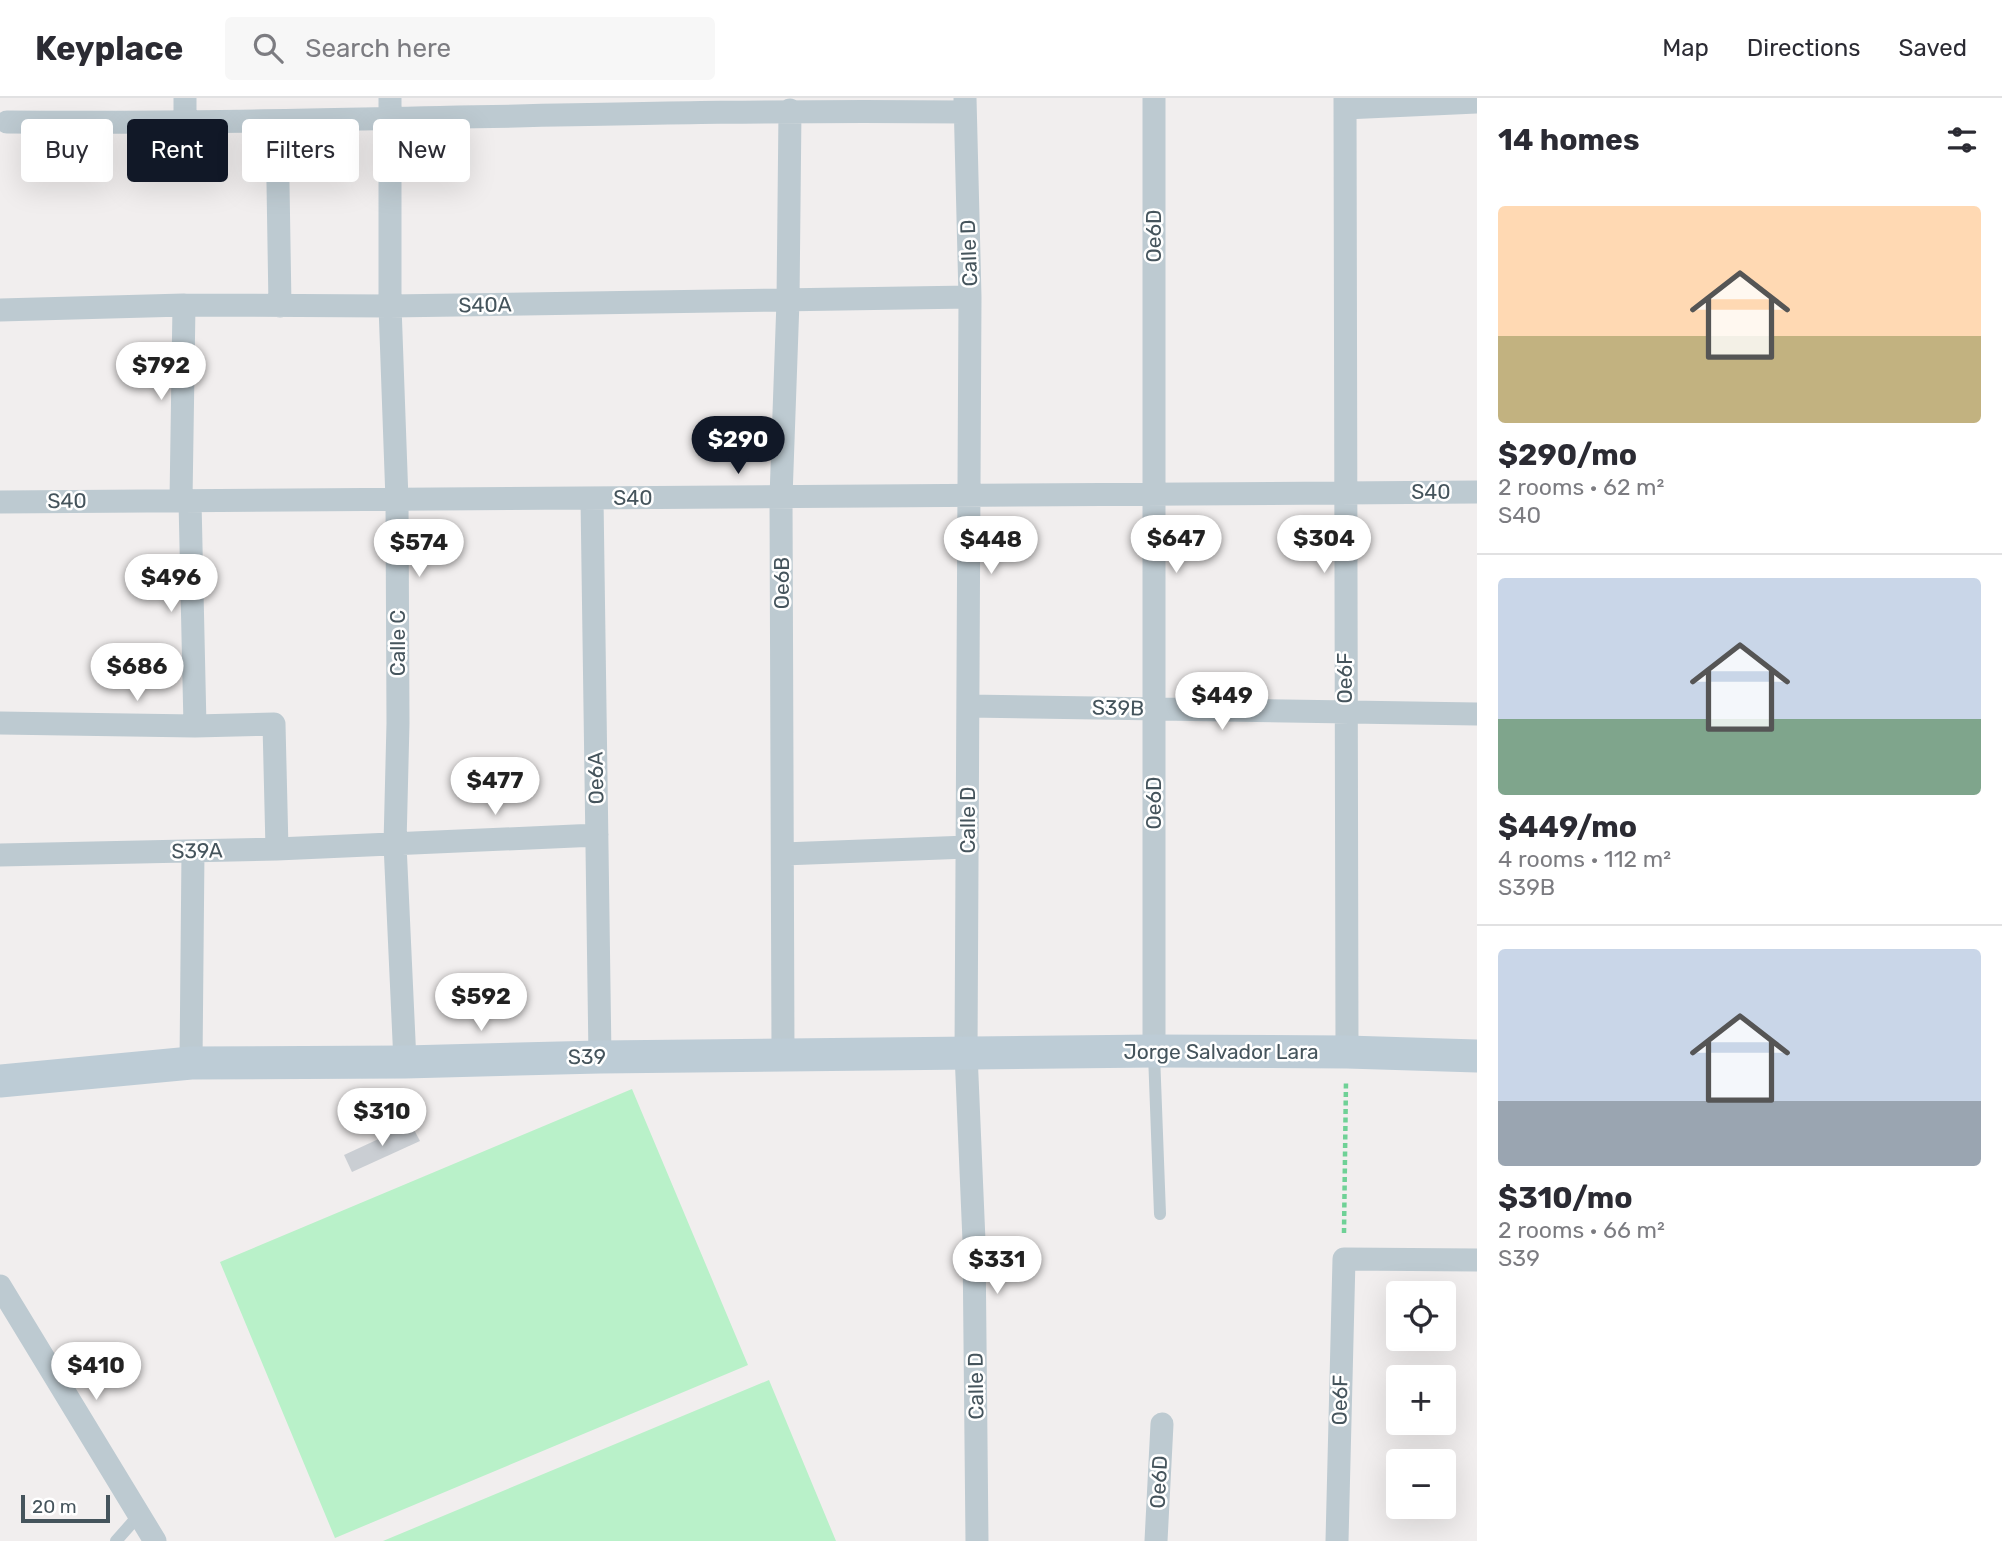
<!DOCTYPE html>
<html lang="en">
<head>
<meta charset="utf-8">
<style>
	body { margin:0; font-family:Rubik,sans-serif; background:#f7f7f7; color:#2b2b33; height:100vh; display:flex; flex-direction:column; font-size:26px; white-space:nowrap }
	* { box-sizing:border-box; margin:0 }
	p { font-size:23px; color:#7c7c81 }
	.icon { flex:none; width:38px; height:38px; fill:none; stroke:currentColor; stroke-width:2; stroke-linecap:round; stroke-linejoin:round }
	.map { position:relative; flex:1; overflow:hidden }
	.details { display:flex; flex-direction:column; background:#fff; width:525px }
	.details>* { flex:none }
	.guide { position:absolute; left:21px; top:21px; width:665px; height:63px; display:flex; gap:14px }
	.buttons { position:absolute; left:1386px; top:1183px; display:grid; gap:14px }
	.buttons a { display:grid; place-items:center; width:70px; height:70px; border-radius:7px; background:#fff; box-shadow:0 7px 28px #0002; font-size:35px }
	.scale { position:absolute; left:21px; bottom:18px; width:89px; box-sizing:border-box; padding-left:7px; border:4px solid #45545c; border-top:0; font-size:19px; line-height:24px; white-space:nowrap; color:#45545c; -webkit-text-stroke:5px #fff; paint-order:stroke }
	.price { position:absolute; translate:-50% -60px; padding:0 16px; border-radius:24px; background:#fff; color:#222; font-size:23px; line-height:46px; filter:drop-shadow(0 2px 4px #0008) }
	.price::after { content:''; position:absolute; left:50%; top:42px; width:21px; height:16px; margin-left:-10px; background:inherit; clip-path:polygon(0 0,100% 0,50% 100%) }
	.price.current { background:#111827; color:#fff }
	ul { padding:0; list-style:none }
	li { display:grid; align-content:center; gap:14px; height:371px; padding:0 21px }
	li+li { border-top:2px solid #e1e1e2 }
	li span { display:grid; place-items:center; height:217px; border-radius:7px; color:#555 }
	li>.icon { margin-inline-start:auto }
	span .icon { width:126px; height:126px; fill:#fffc; stroke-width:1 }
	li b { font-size:30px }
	h2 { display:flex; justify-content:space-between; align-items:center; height:84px; padding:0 21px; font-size:30px }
	.tag { padding:0 24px; border-radius:7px; background:#fff; box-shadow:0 7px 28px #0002; font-size:24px; line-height:63px }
	.tag.current { background:#111827; color:#fff }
	header { display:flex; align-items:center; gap:42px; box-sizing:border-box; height:98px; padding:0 35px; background:#fff; border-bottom:2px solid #e1e1e2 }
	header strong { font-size:33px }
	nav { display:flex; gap:38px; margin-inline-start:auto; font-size:24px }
	.search { width:490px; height:63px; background:#f7f7f7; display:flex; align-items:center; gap:18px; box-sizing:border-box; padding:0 24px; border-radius:7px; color:#7c7c81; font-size:26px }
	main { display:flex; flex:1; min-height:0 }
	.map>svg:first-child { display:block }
	.green { fill:#b9f1c9 }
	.building { fill:#caced3 }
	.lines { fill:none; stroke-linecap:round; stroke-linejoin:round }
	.path { stroke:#6fd196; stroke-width:4.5; stroke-dasharray:5 3.5; stroke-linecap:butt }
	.lane { stroke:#bdcad1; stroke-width:12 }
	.street { stroke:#bdcad1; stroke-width:23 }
	.secondary { stroke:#bdccd6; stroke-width:33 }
	.labels { text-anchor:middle; stroke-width:5; stroke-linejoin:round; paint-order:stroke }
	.street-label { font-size:21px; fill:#45545c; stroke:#fff }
</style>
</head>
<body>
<header>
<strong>Keyplace</strong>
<div class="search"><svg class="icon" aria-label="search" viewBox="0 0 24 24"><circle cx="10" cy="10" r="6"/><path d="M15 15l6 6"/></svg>Search here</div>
<nav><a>Map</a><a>Directions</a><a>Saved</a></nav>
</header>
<main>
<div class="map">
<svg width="1477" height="1443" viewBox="0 0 1477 1443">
	<rect width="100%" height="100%" fill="#f1eeee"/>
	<path class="green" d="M632 991 748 1267 335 1440 220 1164Z
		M769 1282 836 1443H383Z"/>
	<path class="building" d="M411 1026 420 1043 352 1074 344 1057Z"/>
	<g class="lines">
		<path class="path" d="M1344 1135 1346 983"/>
		<path class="lane" d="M1154 956 1160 1116
			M116 1443 139 1417"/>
		<path class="street" d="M185 0V26
			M390 0V208L397 402 398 625 395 746 405 964
			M965 0 970 199 966 955 974 1143 977 1443
			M1154 0V953
			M1345 0 1347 954
			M1345 10 1477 4
			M7 24C327 27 646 10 965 14
			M277 24 280 208
			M0 212 184 207 390 208 970 199
			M592 400 600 959
			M181 402 184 207
			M190 403 195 628
			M0 404 1477 394
			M968 608 1477 616
			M0 625 195 628 274 626 277 751
			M783 756 968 749
			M0 757 277 751 597 737
			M783 957 781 399 788 203 790 12
			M191 965 193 753
			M0 1188 155 1443
			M1156 1443 1162 1326
			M1337 1443 1344 1161 1477 1162"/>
		<path class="secondary" d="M0 983 191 965 405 964 600 959 1154 953 1347 954 1477 958"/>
	</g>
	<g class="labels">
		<g class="street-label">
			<text transform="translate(1154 138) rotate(-90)" y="7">Oe6D</text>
			<text transform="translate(969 155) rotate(-92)" y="7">Calle D</text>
			<text transform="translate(485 207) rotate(-1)" y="7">S40A</text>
			<text x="1431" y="401">S40</text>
			<text x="633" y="407">S40</text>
			<text transform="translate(67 403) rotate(-1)" y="7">S40</text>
			<text transform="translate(782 485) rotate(-90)" y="7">Oe6B</text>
			<text transform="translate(398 545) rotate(-90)" y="7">Calle C</text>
			<text transform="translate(1345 580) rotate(-90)" y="7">Oe6F</text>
			<text transform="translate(1118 610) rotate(1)" y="7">S39B</text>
			<text transform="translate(596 680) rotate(-91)" y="7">Oe6A</text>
			<text transform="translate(1154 705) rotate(-90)" y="7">Oe6D</text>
			<text transform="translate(968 722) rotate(-90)" y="7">Calle D</text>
			<text transform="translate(197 753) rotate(-1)" y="7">S39A</text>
			<text x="1221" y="961">Jorge Salvador Lara</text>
			<text transform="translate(587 959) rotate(-1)" y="7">S39</text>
			<text transform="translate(976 1288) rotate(-91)" y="7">Calle D</text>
			<text transform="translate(1340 1302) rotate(-89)" y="7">Oe6F</text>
			<text transform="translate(1159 1384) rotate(-87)" y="7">Oe6D</text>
		</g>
	</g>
</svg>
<div class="buttons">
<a><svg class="icon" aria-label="locate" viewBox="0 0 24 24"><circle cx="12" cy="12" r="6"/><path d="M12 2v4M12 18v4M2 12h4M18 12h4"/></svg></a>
<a>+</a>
<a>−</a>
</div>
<div class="scale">20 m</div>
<b class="price" style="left:161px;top:304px">$792</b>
<b class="price current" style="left:738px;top:378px">$290</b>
<b class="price" style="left:1176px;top:477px">$647</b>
<b class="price" style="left:1324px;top:477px">$304</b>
<b class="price" style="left:991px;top:478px">$448</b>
<b class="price" style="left:419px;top:481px">$574</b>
<b class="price" style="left:171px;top:516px">$496</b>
<b class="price" style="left:137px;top:605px">$686</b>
<b class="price" style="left:1222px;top:634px">$449</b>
<b class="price" style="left:495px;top:719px">$477</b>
<b class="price" style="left:481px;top:935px">$592</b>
<b class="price" style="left:382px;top:1050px">$310</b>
<b class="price" style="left:997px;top:1198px">$331</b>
<b class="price" style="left:96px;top:1304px">$410</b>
<div class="guide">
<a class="tag">Buy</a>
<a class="tag current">Rent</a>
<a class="tag">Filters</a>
<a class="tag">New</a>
</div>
</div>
<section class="details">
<h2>14 homes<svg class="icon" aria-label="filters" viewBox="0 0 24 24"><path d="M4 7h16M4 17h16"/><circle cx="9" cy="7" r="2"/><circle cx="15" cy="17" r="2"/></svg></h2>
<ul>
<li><span style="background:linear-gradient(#ffd9b3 60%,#c2b280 0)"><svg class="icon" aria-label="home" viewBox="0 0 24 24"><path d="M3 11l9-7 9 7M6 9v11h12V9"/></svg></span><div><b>$290/mo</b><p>2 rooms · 62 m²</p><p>S40</p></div></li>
<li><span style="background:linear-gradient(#c9d6e8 65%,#7fa58c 0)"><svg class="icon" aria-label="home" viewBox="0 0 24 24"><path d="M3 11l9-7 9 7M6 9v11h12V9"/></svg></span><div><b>$449/mo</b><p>4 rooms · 112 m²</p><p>S39B</p></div></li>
<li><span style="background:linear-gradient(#c9d6e8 70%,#9aa5b1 0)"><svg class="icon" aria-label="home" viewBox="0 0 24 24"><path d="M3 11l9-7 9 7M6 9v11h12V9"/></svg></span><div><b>$310/mo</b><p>2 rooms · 66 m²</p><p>S39</p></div></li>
</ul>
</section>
</main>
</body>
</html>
